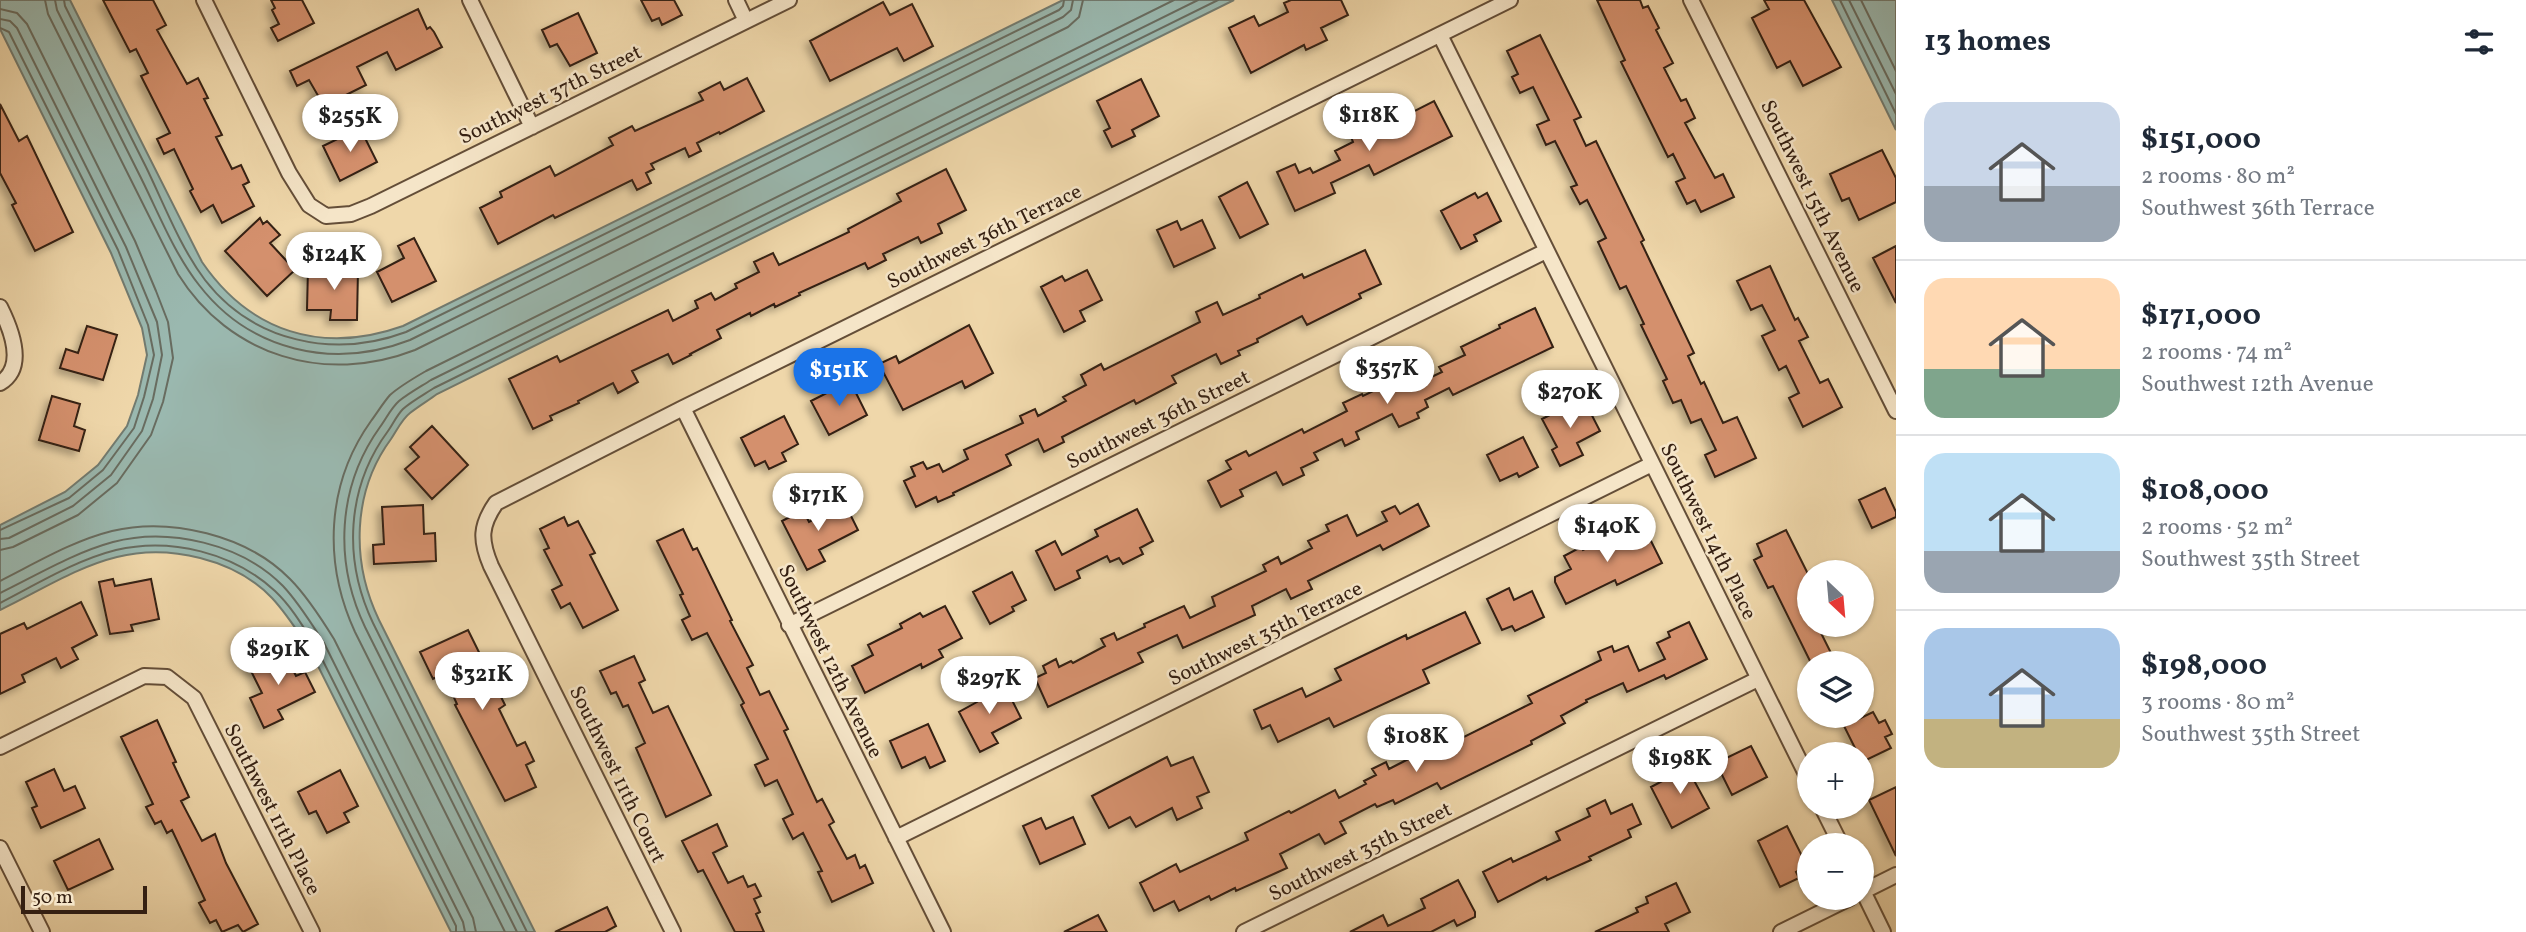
<!DOCTYPE html>
<html lang="en">
<head>
<meta charset="utf-8">
<style>
	body { margin:0; font-family:Vollkorn,serif; background:#f6f6f7; color:#1f2937; height:100vh; display:flex; flex-direction:column; font-size:26px; white-space:nowrap }
	* { box-sizing:border-box; margin:0 }
	p { font-size:23px; color:#747a83 }
	.icon { flex:none; width:38px; height:38px; fill:none; stroke:currentColor; stroke-width:2; stroke-linecap:round; stroke-linejoin:round }
	.map { position:relative; flex:1; overflow:hidden }
	.sheet { display:flex; flex-direction:column; background:#fff; width:630px }
	.sheet>* { flex:none }
	.needle { width:46px; rotate:154deg }
	.controls { position:absolute; left:1797px; top:560px; display:grid; gap:14px }
	.controls a { display:grid; place-items:center; width:77px; height:77px; border-radius:50%; background:#fff; box-shadow:0 2px 5px #0004; font-size:35px }
	.scale { position:absolute; left:21px; bottom:18px; width:126px; box-sizing:border-box; padding-left:7px; border:4px solid #352012; border-top:0; font-size:19px; line-height:24px; white-space:nowrap; color:#352012; -webkit-text-stroke:5px #f5e5c8; paint-order:stroke }
	.price { position:absolute; translate:-50% -60px; padding:0 16px; border-radius:24px; background:#fff; color:#222; font-size:23px; line-height:46px; filter:drop-shadow(0 2px 4px #0008) }
	.price::after { content:''; position:absolute; left:50%; top:42px; width:21px; height:16px; margin-left:-10px; background:inherit; clip-path:polygon(0 0,100% 0,50% 100%) }
	.price.current { background:#1a73e8; color:#fff }
	ul { padding:0; list-style:none }
	li { display:flex; align-items:center; gap:21px; height:175px; padding:0 28px }
	li+li { border-top:2px solid #e0e1e3 }
	li span { display:grid; place-items:center; flex:none; width:196px; height:140px; border-radius:21px; color:#555 }
	li>.icon { margin-inline-start:auto }
	span .icon { width:84px; height:84px; fill:#fffc; stroke-width:1 }
	li b { font-size:30px }
	h2 { display:flex; justify-content:space-between; align-items:center; height:84px; padding:0 28px; font-size:30px }
	main { display:flex; flex:1; min-height:0 }
	.map>svg:first-child { display:block }
	.water { fill:#9ab8af; stroke:#727b70; stroke-width:2 }
	.lines { fill:none; stroke-linecap:round; stroke-linejoin:round }
	.shore { stroke:#686c60; stroke-width:2 }
	.building { fill:#d4906d; stroke:#352012; stroke-width:2; filter:url(#shadow) }
	.minor-casing { stroke:#644e38; stroke-width:18 }
	.minor { stroke:#f5e5c8; stroke-width:14 }
	.labels { text-anchor:middle; stroke-width:5; stroke-linejoin:round; paint-order:stroke }
	.street-label { font-size:21px; fill:#352012; stroke:#f5e5c8 }
</style>
</head>
<body>
<main>
<div class="map">
<svg width="1896" height="932" viewBox="0 0 1896 932">
	<defs>
		<filter id="shadow"><feDropShadow dx="-4.5" dy="4.5" stdDeviation="3.5" flood-color="#0004"/></filter>
	</defs>
	<rect width="100%" height="100%" fill="#efd7aa"/>
	<filter id="stains"><feTurbulence type="fractalNoise" baseFrequency=".00286" numOctaves="4"/><feColorMatrix values="0 0 0 0 .2 0 0 0 0 .09 0 0 0 0 .02 0 0 0 .5 -.17"/></filter>
	<radialGradient id="worn" r=".72"><stop offset=".6" stop-color="#630" stop-opacity="0"/><stop offset="1" stop-color="#630" stop-opacity=".3"/></radialGradient>
	<path class="water" d="M0 0H70L202 262C250 332 322 355 403 326L1063 0H1234L437 394C429 400 419 406 410 413 402 419 397 430 391 439 352 492 351 562 379 620L535 932H451L310 650C298 632 287 614 272 598 235 559 169 544 117 557 76 567 38 592 0 610V525L65 492 98 465 127 426 138 395 147 355 142 328 111 253 0 29Z
		M1832 0H1896V130Z"/>
	<g class="lines">
		<path class="shore" d="M45 0 48 14 178 274C229 356 325 385 415 350L1068 27 1079 17 1083 0
			M55 0 57 10C84 64 111 118 138 172 157 209 173 252 199 285 250 351 333 370 410 340L1063 17 1071 10 1073 0
			M64 0 65 6C92 60 119 113 146 167 164 204 180 247 205 280 253 342 334 359 406 332L1059 10 1063 6 1064 0
			M1840 0 1896 114
			M1849 0 1896 94
			M1861 0 1896 71
			M0 9 17 13 27 24 135 241 156 291 168 322 173 358 163 402 151 435 117 483 78 515 13 547 0 550
			M0 19 10 21 17 28 126 247 157 322 162 355 153 399 142 431 111 475 73 506 9 538 0 539
			M0 28 9 32 118 250 148 325 154 355 144 397 134 428 103 470 69 498 0 530
			M0 581C36 563 72 541 112 531 170 517 247 535 290 579 307 596 321 618 334 639L473 918 476 932
			M0 593C37 575 73 553 113 542 169 527 242 544 283 586 299 603 311 623 324 643L463 922 465 932
			M0 603C37 584 76 560 116 550 171 537 234 553 275 591 292 607 304 628 316 647L456 926V932
			M505 932 355 632C323 563 326 484 371 421 377 413 383 403 390 395 400 386 414 378 426 371L1174 0
			M517 932 365 627C334 562 337 487 380 427 386 419 391 408 399 401 409 393 420 387 431 380L1198 0
			M527 932 373 623C343 560 346 488 388 431 393 424 397 415 403 409 412 401 425 394 434 388L1218 0"/>
	</g>
	<path class="building" d="M103 0H153L166 25 157 30 187 84 198 78 208 98 204 99 222 135 216 137 232 169 241 165 249 182 243 185 254 206 222 223 213 205 201 212 190 191 193 189 174 149 164 154 157 139 170 133 141 76 148 73 136 49 130 52Z
		M271 0H302L314 23 278 41 271 28 279 24 272 10 275 8Z
		M641 0H674L682 15 662 25 659 18 652 21Z
		M1291 0H1341L1348 15 1321 28 1327 40 1306 50 1304 45 1251 73 1229 28 1254 16 1259 26 1288 12 1284 3Z
		M1597 0H1640L1643 8 1648 6 1659 28 1656 30 1673 63 1664 68 1681 101 1686 99 1695 118 1685 123 1715 178 1723 174 1734 197 1701 212 1695 200 1687 204 1676 182 1685 178 1673 154 1668 157 1621 62 1625 60Z
		M1764 0H1804L1841 67 1803 86 1790 61 1777 68 1752 18 1769 9Z
		M883 2 890 15 912 4 933 46 904 61 897 48 830 81 810 41Z
		M418 9 427 29 430 27 434 32 442 47 396 70 387 52 357 67 366 85 324 106 309 80 297 86 290 71Z
		M578 13 597 53 570 66 557 44 550 47 542 30Z
		M1540 35 1581 117 1574 120 1586 146 1596 141 1644 240 1641 242 1694 353 1688 356 1701 384 1704 382 1723 423 1737 417 1756 458 1715 477 1705 455 1716 450 1701 419 1691 423 1681 400 1673 403 1663 381 1667 379 1641 325 1644 324 1626 286 1620 289 1598 242 1606 238 1587 200 1580 204 1571 187 1577 185 1555 141 1546 145 1537 125 1549 120 1533 87 1520 93 1512 77 1518 74 1507 51Z
		M747 78 764 111 720 134 719 132 697 143 701 151 689 157 685 148 651 164 654 169 646 173 651 183 637 190 632 180 555 218 553 215 498 244 480 208 502 197 500 192 550 166 555 176 613 145 609 138 632 126 635 131 703 100 699 93 720 82 724 90Z
		M1141 79 1159 116 1132 130 1135 136 1112 147 1104 131 1110 128 1097 101Z
		M1434 101 1452 136 1374 175 1369 165 1331 183 1335 193 1295 211 1277 172 1295 164 1299 173 1310 168 1313 173 1340 160 1335 151 1353 142 1351 137 1387 119 1386 116 1405 107 1409 114Z
		M0 104 19 141 27 136 73 232 35 251 12 205 16 203 0 173Z
		M360 128 377 162 340 181 323 146Z
		M1882 150 1896 178V202L1859 220 1849 198 1842 201 1830 174Z
		M946 169 966 210 938 224 942 233 921 243 918 237 883 254 886 260 868 269 865 263 799 293 800 295 775 307 774 304 751 316 750 313 717 330 721 338 690 354 691 355 673 364 668 354 632 371 638 382 618 393 613 383 578 401 579 403 550 416 552 420 533 429 509 379 557 356 560 362 668 310 673 321 698 308 695 301 711 293 715 300 737 288 735 284 759 272 754 262 773 253 779 265 849 232 848 229 901 201 897 194Z
		M1247 182 1268 224 1240 238 1219 197Z
		M1475 193 1478 198 1487 193 1501 221 1474 235 1477 241 1461 249 1441 211Z
		M260 218 263 224 267 221 280 235 270 243 295 270 267 296 225 251Z
		M1202 220 1215 248 1174 267 1157 230 1177 221 1181 230Z
		M414 238 436 281 392 302 377 272 404 258 398 246Z
		M1896 246V303L1873 258Z
		M1365 250 1381 284 1359 294 1361 298 1307 325 1302 316 1257 339 1258 342 1238 351 1240 355 1221 364 1216 354 1172 376 1176 383 1136 404 1134 400 1062 437 1064 442 1044 452 1038 439 1006 455 1011 465 953 493 954 495 938 502 936 497 916 507 904 481 915 476 911 467 923 462 927 469 939 464 943 472 968 459 964 450 1023 423 1020 416 1035 409 1038 416 1066 401 1063 397 1086 385 1081 375 1101 364 1104 370 1200 322 1196 312 1217 302 1223 315 1260 298 1259 295 1302 274 1304 278Z
		M1770 266 1795 320 1798 318 1808 337 1799 341 1820 383 1828 379 1842 407 1803 427 1789 398 1799 393 1786 366 1779 370 1762 336 1775 330 1762 305 1751 310 1737 281Z
		M308 268 358 269 357 320H330L331 310H307Z
		M1087 270 1102 300 1080 311 1085 321 1064 332 1041 287 1062 276 1065 281Z
		M1535 308 1553 347 1453 395 1449 388 1425 400 1428 407 1417 413 1419 418 1399 427 1392 414 1356 432 1359 439 1345 446 1342 439 1314 453 1318 460 1301 468 1304 475 1283 485 1276 472 1240 490 1243 496 1221 507 1208 481 1231 469 1226 461 1246 451 1249 456 1302 429 1304 433 1347 411 1343 403 1362 394 1363 396 1398 379 1404 390 1442 372 1439 367 1465 355 1461 347 1500 328 1499 325Z
		M969 325 993 373 965 388 962 381 903 410 879 364 896 356 899 363Z
		M87 326 117 335 103 380 60 368 66 349 78 353Z
		M850 381 867 415 829 435 811 401Z
		M52 396 80 404 74 426 85 430 79 451 39 440Z
		M1583 398 1600 431 1577 443 1583 455 1560 466 1552 450 1557 447 1542 419Z
		M784 416 798 444 782 453 786 461 769 469 765 461 755 466 741 438Z
		M432 426 468 465 432 499 405 469 419 457 410 447Z
		M1523 437 1538 467 1519 477 1517 473 1500 481 1487 455Z
		M1885 488 1896 512V517L1872 528 1859 500Z
		M845 504 858 530 819 550 825 561 807 570 782 521 803 510 809 522Z
		M1418 504 1429 526 1383 550 1380 545 1308 581 1312 589 1291 599 1286 589 1252 606 1255 615 1183 648 1177 635 1138 653 1143 662 1048 707 1035 678 1046 673 1043 666 1056 659 1059 667 1071 661 1073 663 1105 646 1101 639 1114 633 1117 640 1145 627 1144 624 1184 606 1190 618 1215 606 1212 597 1266 571 1263 565 1278 557 1281 564 1312 548 1308 541 1329 531 1326 525 1347 515 1357 536 1387 521 1382 512 1395 506 1400 514Z
		M423 505 424 534 435 533 436 561 374 564 373 545 384 544 382 507Z
		M1137 509 1153 541 1140 548 1143 554 1123 564 1119 558 1110 562 1107 556 1077 571 1080 578 1055 590 1036 551 1055 541 1062 555 1098 536 1095 530Z
		M564 517 568 526 578 521 595 553 590 555 618 610 583 628 570 603 561 608 552 590 562 585 544 550 549 548 540 529Z
		M1644 527 1662 563 1617 585 1615 580 1566 604 1555 582V577L1571 569 1564 556 1581 547 1583 550 1614 534 1617 541Z
		M683 529 693 550 697 548 732 620 730 621 753 665 747 668 760 695 769 691 788 729 784 731 817 802 822 799 834 822 829 825 847 859 855 855 860 868 865 865 873 883 832 902 818 872 822 871 803 833 793 839 783 819 793 814 777 780 765 786 755 765 768 759 741 705 744 703 707 633 692 640 682 620 690 616 680 595 683 594 657 541Z
		M1786 530 1810 578V625H1817L1836 663H1811L1773 586 1768 588 1754 560 1762 556 1757 544Z
		M1012 572 1026 600 1012 607 1014 611 990 624 973 592Z
		M113 579 115 586 151 579 159 619 131 625 133 631 110 634 99 582Z
		M1509 588 1514 600 1532 591 1544 617 1515 631 1512 626 1502 630 1487 599Z
		M81 602 97 635 72 648 78 659 61 668 56 658 22 675 25 682 0 694V634L24 623 27 629Z
		M945 606 962 638 939 650 943 657 922 668 921 664 865 693 852 666 873 655 868 645 902 628 900 624 920 613 923 617Z
		M1465 612 1480 643 1423 670 1429 683 1334 727 1329 718 1278 742 1270 725 1262 729 1254 710 1302 688 1306 697 1341 680 1335 669 1406 635 1407 639Z
		M1689 622 1707 659 1666 679 1664 675 1627 692 1623 683 1586 700 1587 702 1561 716 1565 723 1531 741 1532 744 1441 789 1437 783 1395 804 1393 800 1377 807 1375 804 1340 822 1346 833 1325 844 1319 834 1280 854 1287 868 1267 877 1236 891 1235 888 1211 900 1209 896 1179 911 1174 901 1154 911 1140 883 1176 864 1180 872 1248 840 1245 833 1289 811 1291 813 1335 790 1339 798 1366 784 1364 781 1376 775 1372 769 1386 762 1389 769 1422 752 1419 747 1449 732 1454 742 1532 703 1528 696 1601 660 1598 652 1612 646 1614 652 1628 646 1639 671 1665 659 1657 643 1670 637 1668 632Z
		M468 630 505 705 499 709 517 746 525 742 534 761 526 765 536 787 505 801 455 705 457 704 443 674 433 679 420 652Z
		M283 650 296 676 305 672 315 692 278 710 283 719 264 728 250 698 262 693 249 667Z
		M634 656 645 680 639 683 653 713 668 706 711 795 666 817 636 748 645 743 628 705 623 707 616 692 611 694 600 671Z
		M985 687 990 696 1006 688 1021 718 992 733 998 743 980 752 959 712 977 702 972 694Z
		M1873 712 1879 723 1885 720 1892 734 1885 737 1891 748 1862 762V754H1858L1844 726Z
		M157 720 176 762 173 763 189 797 181 801 202 841 215 834 226 863 258 924 243 932 238 925 222 932 216 920 210 923 199 903 205 900 172 830 167 833 161 821 155 824 146 807 153 804 121 737Z
		M928 724 945 761 930 768 925 757 902 768 890 741Z
		M1751 746 1767 777 1732 795 1716 763Z
		M1167 757 1171 766 1193 757 1209 792 1197 797 1202 808 1177 820 1172 808 1136 827 1130 817 1109 828 1092 796Z
		M1684 762 1709 808 1672 828 1651 787 1672 776 1668 770Z
		M54 769 64 791 75 786 85 808 41 828 32 808 37 806 26 782Z
		M340 770 358 806 344 813 349 822 327 833 316 811 309 814 298 792Z
		M1896 787V856L1869 800Z
		M1605 800 1611 814 1632 804 1641 824 1628 830 1631 837 1589 857 1591 860 1547 880 1546 877 1498 902 1483 872 1511 858 1513 862 1560 840 1556 832 1590 816 1587 809Z
		M1073 817 1085 844 1040 864 1023 826 1041 818 1046 829Z
		M717 824 727 846 713 853 728 883 743 876 748 887 755 884 761 896 754 899 760 912 756 914 764 932H735L703 870 698 872 682 841Z
		M1787 826 1807 866 1796 872 1799 878 1780 887 1758 841Z
		M99 839 113 869 68 890 54 861Z
		M1458 880 1475 912V917L1457 926 1454 920 1431 932H1350L1383 915 1388 926 1425 908 1421 899Z
		M1676 883 1690 912 1665 924 1669 932H1595L1638 912 1636 908 1648 903 1646 897Z
		M607 907 616 926 605 932H555Z
		M1098 915 1107 932H1064Z"/>
	<g class="lines">
		<g class="minor-casing">
			<path id="minor" d="M204 0 289 173 309 205 326 216 351 214 371 206 789 0
				M470 0 532 127
				M736 0 746 21
				M1691 0 1896 411
				M1440 35 1810 782
				M0 307C11 329 27 367 0 383
				M683 408 943 932
				M789 625 1546 251
				M0 747 144 676 167 677 194 698 312 932
				M1822 807 1841 845
				M896 838 1652 464
				M0 848 42 932
				M1862 889 1883 932
				M1862 892 1896 875
				M673 932 491 566C480 540 480 526 496 503L683 408 1510 0
				M1244 932 1758 679
				M1781 932 1850 898"/>
		</g>
		<use href="#minor" class="minor"/>
	</g>
	<g class="labels">
		<g class="street-label">
			<text transform="translate(550 94) rotate(-26)" y="7">Southwest 37th Street</text>
			<text transform="translate(1813 196) rotate(64)" y="7">Southwest 15th Avenue</text>
			<text transform="translate(984 236) rotate(-26)" y="7">Southwest 36th Terrace</text>
			<text transform="translate(1158 419) rotate(-26)" y="7">Southwest 36th Street</text>
			<text transform="translate(1709 531) rotate(64)" y="7">Southwest 14th Place</text>
			<text transform="translate(1265 633) rotate(-26)" y="7">Southwest 35th Terrace</text>
			<text transform="translate(831 661) rotate(64)" y="7">Southwest 12th Avenue</text>
			<text transform="translate(618 774) rotate(64)" y="7">Southwest 11th Court</text>
			<text transform="translate(273 809) rotate(63)" y="7">Southwest 11th Place</text>
			<text transform="translate(1360 851) rotate(-26)" y="7">Southwest 35th Street</text>
		</g>
	</g>
	<rect width="100%" height="100%" filter="url(#stains)"/>
	<rect width="100%" height="100%" fill="url(#worn)"/>
</svg>
<div class="controls">
<a><svg class="needle" viewBox="-14 -14 28 28"><path d="M0-13l5 13h-10z" fill="#e53935"/><path d="M0 13l5-13h-10z" fill="#747a83"/></svg></a>
<a><svg class="icon" aria-label="layers" viewBox="0 0 24 24"><path d="M12 4l9 5-9 5-9-5zM3 14l9 5 9-5"/></svg></a>
<a>+</a>
<a>−</a>
</div>
<div class="scale">50 m</div>
<b class="price" style="left:1369px;top:153px">$118K</b>
<b class="price" style="left:350px;top:154px">$255K</b>
<b class="price" style="left:334px;top:292px">$124K</b>
<b class="price" style="left:1387px;top:406px">$357K</b>
<b class="price current" style="left:839px;top:408px">$151K</b>
<b class="price" style="left:1570px;top:430px">$270K</b>
<b class="price" style="left:818px;top:533px">$171K</b>
<b class="price" style="left:1607px;top:564px">$140K</b>
<b class="price" style="left:278px;top:687px">$291K</b>
<b class="price" style="left:482px;top:712px">$321K</b>
<b class="price" style="left:989px;top:716px">$297K</b>
<b class="price" style="left:1416px;top:774px">$108K</b>
<b class="price" style="left:1680px;top:796px">$198K</b>
</div>
<section class="sheet">
<h2>13 homes<svg class="icon" aria-label="filters" viewBox="0 0 24 24"><path d="M4 7h16M4 17h16"/><circle cx="9" cy="7" r="2"/><circle cx="15" cy="17" r="2"/></svg></h2>
<ul>
<li><span style="background:linear-gradient(#c9d6e8 60%,#9aa5b1 0)"><svg class="icon" aria-label="home" viewBox="0 0 24 24"><path d="M3 11l9-7 9 7M6 9v11h12V9"/></svg></span><div><b>$151,000</b><p>2 rooms · 80 m²</p><p>Southwest 36th Terrace</p></div></li>
<li><span style="background:linear-gradient(#ffd9b3 65%,#7fa58c 0)"><svg class="icon" aria-label="home" viewBox="0 0 24 24"><path d="M3 11l9-7 9 7M6 9v11h12V9"/></svg></span><div><b>$171,000</b><p>2 rooms · 74 m²</p><p>Southwest 12th Avenue</p></div></li>
<li><span style="background:linear-gradient(#bfe0f5 70%,#9aa5b1 0)"><svg class="icon" aria-label="home" viewBox="0 0 24 24"><path d="M3 11l9-7 9 7M6 9v11h12V9"/></svg></span><div><b>$108,000</b><p>2 rooms · 52 m²</p><p>Southwest 35th Street</p></div></li>
<li><span style="background:linear-gradient(#a9c7e8 65%,#c2b280 0)"><svg class="icon" aria-label="home" viewBox="0 0 24 24"><path d="M3 11l9-7 9 7M6 9v11h12V9"/></svg></span><div><b>$198,000</b><p>3 rooms · 80 m²</p><p>Southwest 35th Street</p></div></li>
</ul>
</section>
</main>
</body>
</html>
